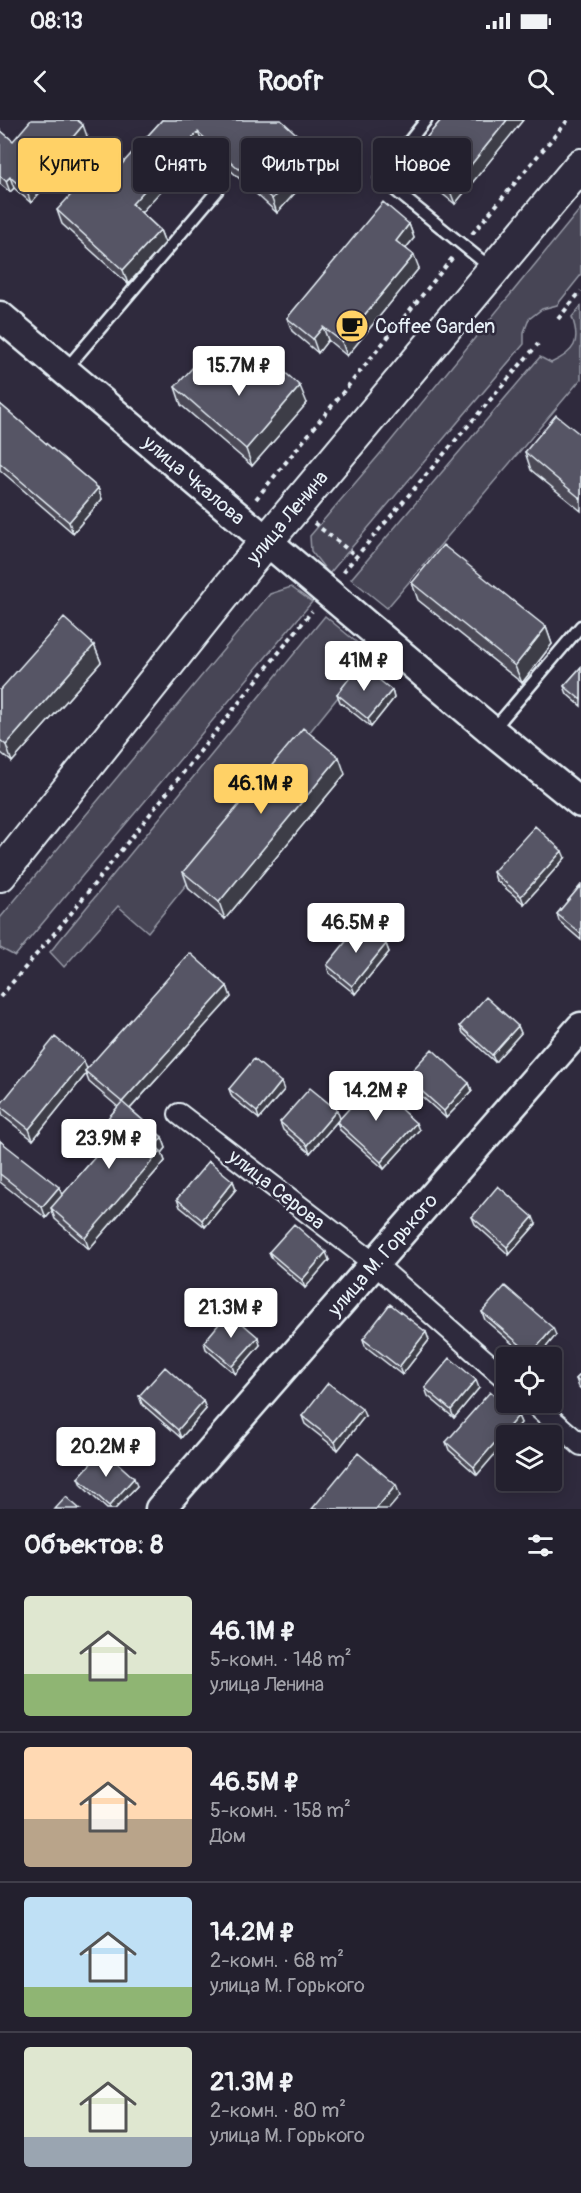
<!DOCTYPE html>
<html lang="ru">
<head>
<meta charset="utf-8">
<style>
	body { margin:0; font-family:Pangolin,sans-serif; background:#2b2836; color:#f1f3f6; height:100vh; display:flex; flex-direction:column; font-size:22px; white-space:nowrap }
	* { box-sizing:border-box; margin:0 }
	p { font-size:20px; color:#a3a3aa }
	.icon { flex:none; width:33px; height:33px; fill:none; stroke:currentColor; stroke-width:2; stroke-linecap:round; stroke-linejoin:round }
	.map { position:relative; height:1389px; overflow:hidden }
	.side { display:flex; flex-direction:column; background:#23202e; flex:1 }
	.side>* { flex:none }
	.hud { position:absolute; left:18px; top:18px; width:546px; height:54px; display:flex; gap:12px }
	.controls { position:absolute; left:496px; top:1227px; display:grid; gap:12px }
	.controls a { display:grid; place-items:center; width:66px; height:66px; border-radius:6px; background:#23202e; box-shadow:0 3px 15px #0003,0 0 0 2px #403e4a; font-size:30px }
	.price { position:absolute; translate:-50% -51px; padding:0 14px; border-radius:6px; background:#fff; color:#222; font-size:20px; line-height:39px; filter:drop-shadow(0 2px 3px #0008) }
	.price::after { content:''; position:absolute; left:50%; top:36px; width:18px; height:14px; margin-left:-9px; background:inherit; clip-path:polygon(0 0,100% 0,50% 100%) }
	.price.selected { background:#ffd166; color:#111 }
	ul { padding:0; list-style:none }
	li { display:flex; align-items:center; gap:18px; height:150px; padding:0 24px }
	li+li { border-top:2px solid #403e4a }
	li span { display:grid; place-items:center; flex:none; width:168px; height:120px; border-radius:6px; color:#555 }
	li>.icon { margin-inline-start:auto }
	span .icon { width:72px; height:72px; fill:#fffc; stroke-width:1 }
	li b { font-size:26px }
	h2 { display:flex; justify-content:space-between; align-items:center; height:72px; padding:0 24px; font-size:26px }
	.chip { padding:0 21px; border-radius:6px; background:#23202e; box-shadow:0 3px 15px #0003,0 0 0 2px #403e4a; font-size:21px; line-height:54px }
	.chip.selected { background:#ffd166; color:#111 }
	.status { display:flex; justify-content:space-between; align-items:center; height:42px; padding:0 30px; background:#23202e; direction:ltr }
	.status svg { height:16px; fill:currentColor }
	header { display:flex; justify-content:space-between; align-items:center; height:78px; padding:0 24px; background:#23202e; font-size:27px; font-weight:700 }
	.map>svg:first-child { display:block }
	.green { fill:#464455; stroke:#979aa6; stroke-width:1.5 }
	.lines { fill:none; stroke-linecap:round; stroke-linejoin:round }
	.lane-casing { stroke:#e8f1f8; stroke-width:15 }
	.street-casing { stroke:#e8f1f8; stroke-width:24 }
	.secondary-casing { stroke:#e8f1f8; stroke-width:33 }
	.primary-casing { stroke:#e8f1f8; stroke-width:36 }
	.path { stroke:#e8f1f8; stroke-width:4; stroke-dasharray:4.5 4.5; stroke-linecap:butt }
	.lane { stroke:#2f2a3d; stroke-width:10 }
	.street { stroke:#2f2a3d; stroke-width:20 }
	.secondary { stroke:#2f2a3d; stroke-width:28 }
	.primary { stroke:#2f2a3d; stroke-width:32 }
	.wall { fill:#4b4957; stroke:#e8f1f8; stroke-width:1.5 }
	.shaded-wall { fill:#3d3c47; stroke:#e8f1f8; stroke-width:1.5 }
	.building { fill:#575565; stroke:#e8f1f8; stroke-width:1.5 }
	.labels { text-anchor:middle; stroke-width:5; stroke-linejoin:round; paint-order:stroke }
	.poi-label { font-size:20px; fill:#e8f1f8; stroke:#2f2a3d; text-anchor:start }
	.street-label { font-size:20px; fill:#e8f1f8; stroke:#2f2a3d }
</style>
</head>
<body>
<div class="status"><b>08:13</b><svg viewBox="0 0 49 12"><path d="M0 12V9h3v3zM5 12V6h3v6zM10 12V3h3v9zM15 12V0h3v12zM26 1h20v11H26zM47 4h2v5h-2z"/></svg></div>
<header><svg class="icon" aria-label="back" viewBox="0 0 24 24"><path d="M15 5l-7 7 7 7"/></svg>Roofr<svg class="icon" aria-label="search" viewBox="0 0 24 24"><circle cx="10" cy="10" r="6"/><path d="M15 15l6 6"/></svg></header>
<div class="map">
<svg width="581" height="1389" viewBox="0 0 581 1389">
	<rect width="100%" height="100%" fill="#2f2a3d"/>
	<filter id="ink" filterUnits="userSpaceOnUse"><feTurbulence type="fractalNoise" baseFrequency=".0167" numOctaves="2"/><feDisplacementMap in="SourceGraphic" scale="12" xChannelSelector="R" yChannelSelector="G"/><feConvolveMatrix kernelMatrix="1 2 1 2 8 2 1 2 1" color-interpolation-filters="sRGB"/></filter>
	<g filter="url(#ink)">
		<path class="green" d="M581 88V155L557 185 542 189 529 199 524 212V224L329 454 311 431 310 416 385 328Z
			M581 186V259L387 488 351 459 540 237 551 243C575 232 581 222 572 197Z
			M291 467 312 482 15 836 0 828V798L264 481 270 474Z
			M325 496 372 535 148 812 118 786 64 847 50 832Z"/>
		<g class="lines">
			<g class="lane-casing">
				<path id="lane" d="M426 0 380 58 491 148
					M65 250 217 71
					M492 611 581 506"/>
			</g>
			<g class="street-casing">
				<path id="street" d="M179 994 375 1144 507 1260
					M532 1282 581 1325"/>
			</g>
			<g class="secondary-casing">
				<g id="secondary">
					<path id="s1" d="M0 196 492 611 581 683"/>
					<path id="s2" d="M160 1389 581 907"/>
				</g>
			</g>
			<g class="primary-casing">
				<g id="primary">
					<path id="s3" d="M0 755 246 446 581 45"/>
				</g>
			</g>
			<path class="path" d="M472 114 568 0
				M558 199 581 171
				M256 379 454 136
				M314 403 356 436
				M343 452 538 224
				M0 877 64 802 312 491"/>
			<use href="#lane" class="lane"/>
			<use href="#street" class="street"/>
			<use href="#secondary" class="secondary"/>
			<use href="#primary" class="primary"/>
		</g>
		<path class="wall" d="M162 0 315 31 320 45 277 93 203 25 141 92 160 110 165 123 128 164 62 104 57 90 103 65Z
			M441 0H523L455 84 415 52 410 38Z
			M0 10 13 21 87 16 31 83 14 68 10 72 0 64Z
			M409 104 414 118 406 128 419 148 347 236 328 220 318 233 292 211 287 198Z
			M239 266 307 283 252 346 181 285 175 267Z
			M0 284 98 368 102 379 73 413 0 350Z
			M581 315V391L531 350 525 332Z
			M412 463 546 507 552 524 522 563 418 480Z
			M94 525 101 542 12 642 0 632V570Z
			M581 547V586L567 574 564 566Z
			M392 570 394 578 371 607 340 582 337 574Z
			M345 654 225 799 189 769 183 752Z
			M565 738 524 784 496 760 493 752Z
			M581 765V820L559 801 557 794Z
			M386 824 389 832 355 874 329 853 327 845Z
			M227 866 231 877 130 989 162 1017 166 1028 162 1033 165 1041 89 1129 55 1099 52 1091 46 1098 0 1062V1021L62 1076 104 1027 100 1023 96 1012 118 987 89 962 86 954 33 1020 3 996 0 986 87 949Z
			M460 906H518L521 913 495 942 463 913Z
			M406 957 469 963 472 971 446 998 409 965Z
			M229 969 284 970 259 999 232 977Z
			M340 998 310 1033 283 1010 280 1002Z
			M337 1002 419 1010 384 1049 340 1010Z
			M233 1061 236 1069 205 1107 180 1087 177 1079Z
			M472 1097 536 1104 509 1135 475 1104Z
			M269 1132 329 1140 305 1168 272 1139Z
			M482 1192 556 1215 537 1238H529L485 1200Z
			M426 1212 429 1220 402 1255 365 1226 363 1219Z
			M204 1222 260 1225 235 1254 206 1229Z
			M581 1254V1269L579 1267 576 1259Z
			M425 1268H479L454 1298 428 1276Z
			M139 1276 203 1281 206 1289 181 1318 142 1284Z
			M302 1296H365L338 1330 305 1304Z
			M518 1296 521 1303 511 1316H507V1320L477 1355 449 1330 446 1322Z
			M78 1358 137 1366 115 1389H107L81 1365Z"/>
		<path class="shaded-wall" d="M507 0H523L455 84 450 71Z
			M83 5 87 16 31 83 27 72Z
			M198 12 203 25 137 97 132 84Z
			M315 31 320 45 277 93 272 79Z
			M10 57 14 68 10 72 6 61Z
			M409 104 414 118 401 134 396 121Z
			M160 110 165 123 128 164 123 150Z
			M414 135 419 148 347 236 342 222Z
			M323 207 328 220 318 233 313 219Z
			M300 266 307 283 252 346 246 329Z
			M98 368 102 379 73 413 69 402Z
			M546 507 552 524 522 563 515 546Z
			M94 525 101 542 12 642 6 625Z
			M392 570 394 578 371 607 368 599Z
			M339 637 345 654 225 799 219 782Z
			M562 731 565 738 524 784 521 776Z
			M386 824 389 832 355 874 352 866Z
			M227 866 231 877 126 993 122 982Z
			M518 906 521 913 495 942 492 935Z
			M84 941 88 952 85 951 86 954 33 1020 29 1009Z
			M281 962 284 970 259 999 257 992Z
			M469 963 472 971 446 998 444 991Z
			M337 990 340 998 310 1033 307 1025Z
			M416 1003 419 1010 384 1049 381 1042Z
			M162 1017 166 1028 162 1033 165 1041 89 1129 85 1118Z
			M233 1061 236 1069 205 1107 202 1100Z
			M59 1067 63 1078 51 1088 52 1091 46 1098 42 1087Z
			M533 1097 536 1104 509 1135 507 1127Z
			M326 1132 329 1140 305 1168 302 1160Z
			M553 1208 556 1215 537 1238H532L531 1234Z
			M426 1212 429 1220 402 1255 399 1247Z
			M258 1217 260 1225 235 1254 232 1246Z
			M476 1260 479 1268 454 1298 451 1290Z
			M203 1281 206 1289 181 1318 178 1310Z
			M362 1289 365 1296 338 1330 335 1322Z
			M518 1296 521 1303 511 1316H507V1320L477 1355 474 1347Z
			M134 1358 137 1366 115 1389H110L109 1386Z
			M396 1365 400 1376 389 1389H376Z"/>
		<path class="building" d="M31 0H77L83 5 27 72 10 57 6 61 0 56V10L13 21Z
			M162 0H281L315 31 272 79 198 12 132 84 160 110 123 150 57 90 90 54 103 65Z
			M441 0H507L450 71 410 38Z
			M383 82 409 104 396 121 414 135 342 222 323 207 313 219 287 198Z
			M204 235 239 266 266 235 300 266 246 329 175 267Z
			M0 284 98 368 69 402 0 343Z
			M556 295 581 315V379L525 332Z
			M443 425 546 507 515 546 412 463Z
			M64 498 94 525 6 625 0 620V570Z
			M360 545 392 570 368 599 337 574Z
			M581 547V580L564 566Z
			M303 608 339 637 219 782 183 752Z
			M535 706 562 731 521 776 493 752Z
			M581 765V814L557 794Z
			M361 803 386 824 352 866 327 845Z
			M190 833 227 866 122 982 85 951Z
			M486 877 518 906 492 935 460 906Z
			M55 917 84 941 29 1009 0 986V985Z
			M432 929 469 963 444 991 406 957Z
			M254 939 281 962 257 992 229 969Z
			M372 963 416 1003 381 1042 337 1002Z
			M310 968 337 990 307 1025 280 1002Z
			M122 982 162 1017 155 1026 161 1031 85 1118 51 1088 108 1022 96 1012Z
			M0 1021 59 1067 42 1087 0 1054Z
			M209 1041 233 1061 202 1100 177 1079Z
			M498 1066 533 1097 507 1127 472 1097Z
			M294 1104 326 1132 302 1160 269 1132Z
			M505 1166 553 1208 531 1234 482 1192Z
			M390 1184 426 1212 399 1247 363 1219Z
			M229 1192 258 1217 232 1246 204 1222Z
			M450 1238 476 1260 451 1290 425 1268Z
			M165 1247 203 1281 178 1310 139 1276Z
			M581 1254V1263L576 1259Z
			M328 1263 362 1289 335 1322 302 1296Z
			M490 1272 518 1296 474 1347 446 1322Z
			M103 1330 134 1358 109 1386 78 1358Z
			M358 1333 396 1365 376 1389H312Z
			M66 1377 80 1389H55Z"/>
	</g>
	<defs>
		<g id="cafe-disc" transform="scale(1.725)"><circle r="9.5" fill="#ffd166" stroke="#2f2a3d"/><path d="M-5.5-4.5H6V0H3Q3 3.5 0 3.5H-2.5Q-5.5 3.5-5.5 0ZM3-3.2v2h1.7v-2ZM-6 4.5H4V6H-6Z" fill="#111"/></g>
	</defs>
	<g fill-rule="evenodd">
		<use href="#cafe-disc" x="352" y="206"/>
	</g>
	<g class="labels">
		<g class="poi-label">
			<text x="375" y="213">Coffee Garden</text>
		</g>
		<g class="street-label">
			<text dy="7" stroke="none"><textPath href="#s1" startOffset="254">улица Чкалова</textPath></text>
			<text dy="7" stroke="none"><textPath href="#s3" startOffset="459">улица Ленина</textPath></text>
			<text transform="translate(277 1069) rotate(38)" y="7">улица Серова</text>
			<text dy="7" stroke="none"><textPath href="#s2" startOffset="338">улица М. Горького</textPath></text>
		</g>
	</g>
</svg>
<div class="controls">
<a><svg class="icon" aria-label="locate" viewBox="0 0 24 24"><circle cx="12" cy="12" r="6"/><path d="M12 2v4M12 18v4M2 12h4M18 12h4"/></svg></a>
<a><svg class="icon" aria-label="layers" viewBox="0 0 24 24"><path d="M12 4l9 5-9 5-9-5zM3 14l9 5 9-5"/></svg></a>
</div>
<b class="price" style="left:239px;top:277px">15.7M ₽</b>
<b class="price" style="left:364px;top:572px">41M ₽</b>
<b class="price selected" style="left:261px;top:695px">46.1M ₽</b>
<b class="price" style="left:356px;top:834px">46.5M ₽</b>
<b class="price" style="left:376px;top:1002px">14.2M ₽</b>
<b class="price" style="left:109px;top:1050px">23.9M ₽</b>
<b class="price" style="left:231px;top:1219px">21.3M ₽</b>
<b class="price" style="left:106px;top:1358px">20.2M ₽</b>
<div class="hud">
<a class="chip selected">Купить</a>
<a class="chip">Снять</a>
<a class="chip">Фильтры</a>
<a class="chip">Новое</a>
</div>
</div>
<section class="side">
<h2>Объектов: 8<svg class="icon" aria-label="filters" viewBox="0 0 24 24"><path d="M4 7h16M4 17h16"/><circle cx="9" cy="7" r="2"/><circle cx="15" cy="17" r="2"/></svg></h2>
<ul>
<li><span style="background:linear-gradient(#dfe7d0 65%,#8fb573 0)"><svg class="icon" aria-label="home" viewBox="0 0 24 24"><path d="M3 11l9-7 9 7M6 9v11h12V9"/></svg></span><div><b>46.1M ₽</b><p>5-комн. · 148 m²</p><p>улица Ленина</p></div></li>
<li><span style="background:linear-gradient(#ffd9b3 60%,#b9a48a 0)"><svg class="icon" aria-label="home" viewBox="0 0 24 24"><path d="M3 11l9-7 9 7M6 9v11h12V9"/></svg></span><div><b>46.5M ₽</b><p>5-комн. · 158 m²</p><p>Дом</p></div></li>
<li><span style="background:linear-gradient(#bfe0f5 75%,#8fb573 0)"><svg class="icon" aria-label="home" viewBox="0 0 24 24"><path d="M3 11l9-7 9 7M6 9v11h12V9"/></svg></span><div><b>14.2M ₽</b><p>2-комн. · 68 m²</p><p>улица М. Горького</p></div></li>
<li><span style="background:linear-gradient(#dfe7d0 75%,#9aa5b1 0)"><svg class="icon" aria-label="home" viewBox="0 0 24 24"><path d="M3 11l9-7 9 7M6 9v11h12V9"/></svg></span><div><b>21.3M ₽</b><p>2-комн. · 80 m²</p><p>улица М. Горького</p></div></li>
</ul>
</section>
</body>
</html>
